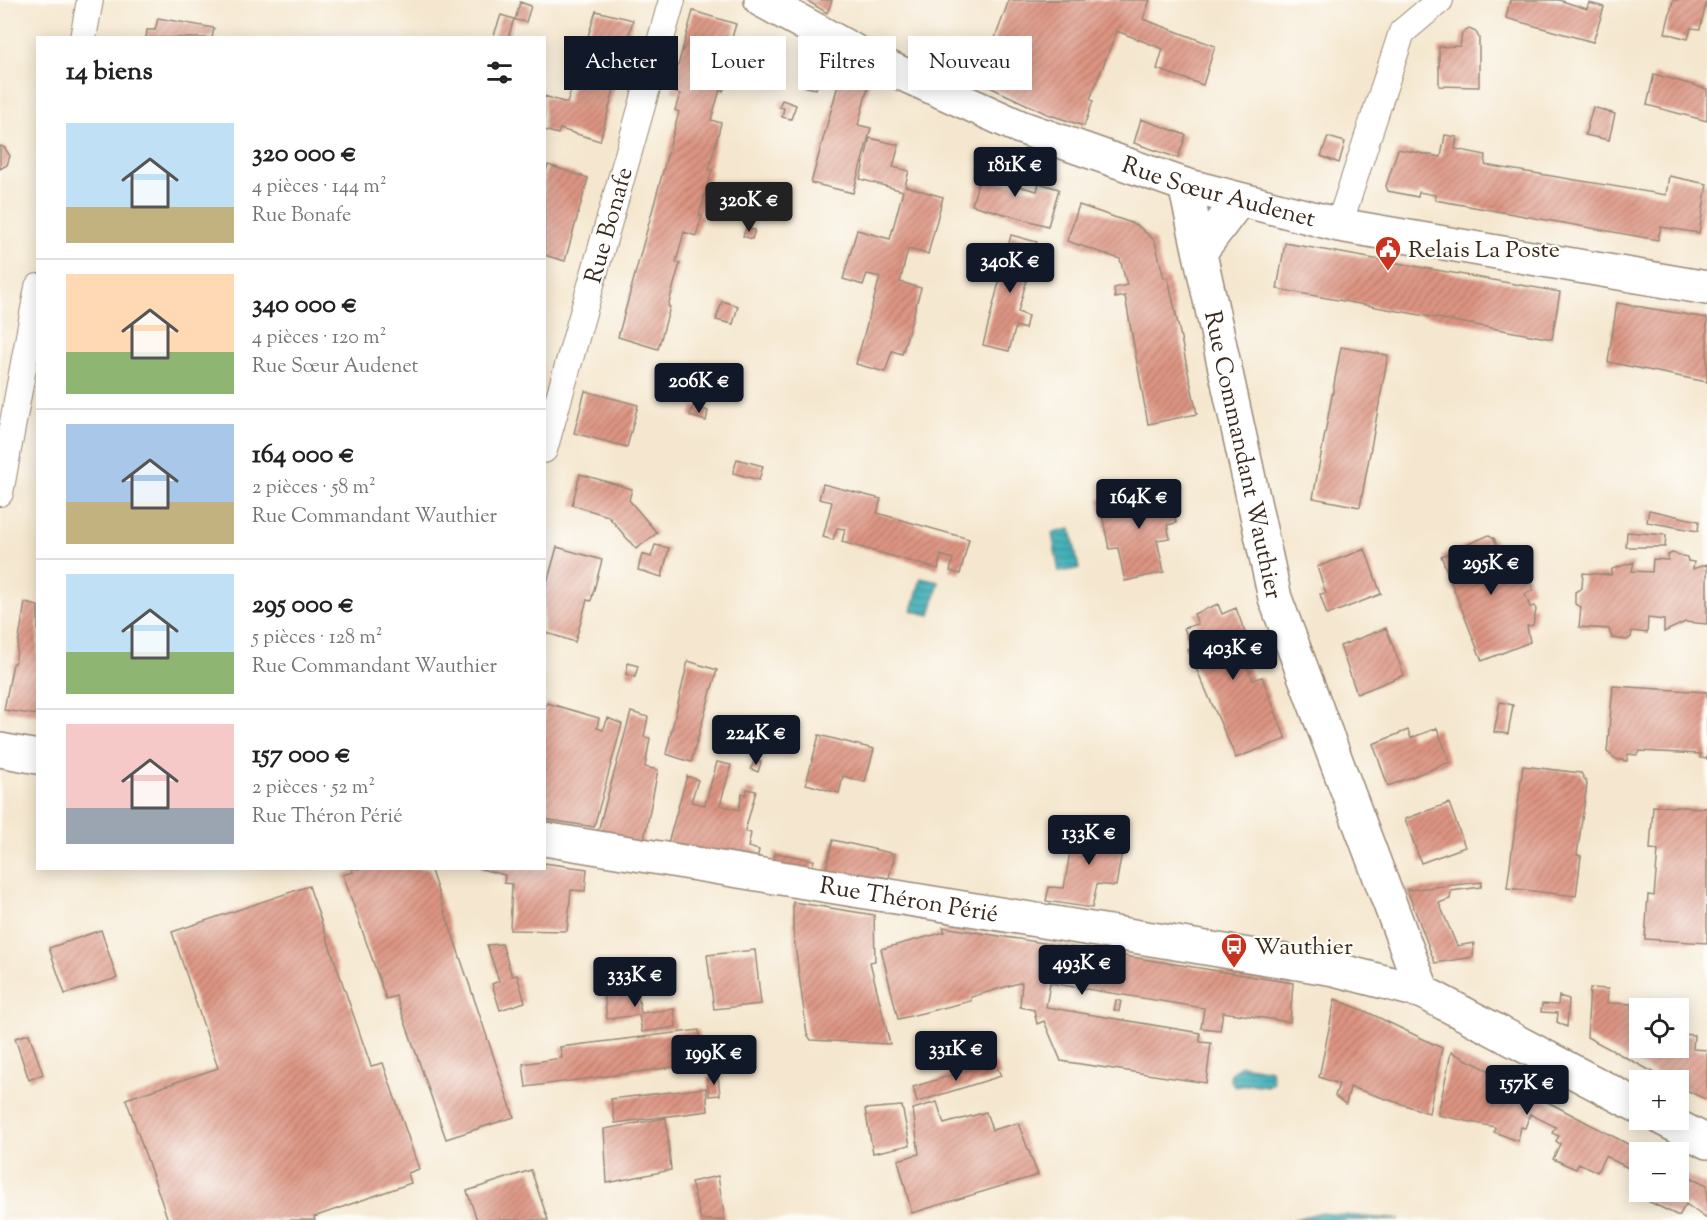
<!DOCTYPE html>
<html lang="fr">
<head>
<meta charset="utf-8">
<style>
	body { margin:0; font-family:"Sorts Mill Goudy",serif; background:#f6f6f6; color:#222; height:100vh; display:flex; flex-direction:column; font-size:22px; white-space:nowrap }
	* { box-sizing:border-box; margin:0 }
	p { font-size:20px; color:#767676 }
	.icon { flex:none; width:33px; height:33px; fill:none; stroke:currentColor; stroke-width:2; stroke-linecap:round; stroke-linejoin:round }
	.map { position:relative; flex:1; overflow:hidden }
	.sheet { position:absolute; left:36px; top:36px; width:510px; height:834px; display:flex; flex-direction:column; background:#fff; border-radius:0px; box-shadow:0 3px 15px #0003 }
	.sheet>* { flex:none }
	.banner { position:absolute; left:564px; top:36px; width:570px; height:54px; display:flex; gap:12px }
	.controls { position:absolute; left:1629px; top:998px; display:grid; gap:12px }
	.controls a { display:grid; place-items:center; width:60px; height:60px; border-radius:0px; background:#fff; box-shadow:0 3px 15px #0003; font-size:30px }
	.price { position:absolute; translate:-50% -51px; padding:0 14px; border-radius:6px; background:#111827; color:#fff; font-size:20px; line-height:39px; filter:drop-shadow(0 2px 3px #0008) }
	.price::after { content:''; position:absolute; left:50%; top:36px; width:18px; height:14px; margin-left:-9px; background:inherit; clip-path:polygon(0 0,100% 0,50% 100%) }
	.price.on { background:#222; color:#fff }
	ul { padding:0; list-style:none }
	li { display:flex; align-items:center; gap:18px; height:150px; padding:0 30px }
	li+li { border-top:2px solid #e0e0e0 }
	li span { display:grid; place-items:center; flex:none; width:168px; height:120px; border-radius:0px; color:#555 }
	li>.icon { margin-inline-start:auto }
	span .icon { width:72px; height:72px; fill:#fffc; stroke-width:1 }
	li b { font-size:26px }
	h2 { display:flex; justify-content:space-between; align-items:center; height:72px; padding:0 30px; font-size:26px }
	.chip { padding:0 21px; border-radius:0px; background:#fff; box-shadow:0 3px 15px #0003; font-size:21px; line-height:54px }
	.chip.on { background:#111827; color:#fff }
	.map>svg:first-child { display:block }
	.water { fill:url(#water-rules); stroke:#3b6b6a; stroke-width:1.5 }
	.building { fill:url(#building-hatch) }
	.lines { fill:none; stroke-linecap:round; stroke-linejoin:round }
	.street-casing { stroke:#988876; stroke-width:28 }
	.secondary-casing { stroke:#988876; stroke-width:36 }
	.street { stroke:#fff; stroke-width:26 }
	.secondary { stroke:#fff; stroke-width:33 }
	.labels { text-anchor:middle; stroke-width:4.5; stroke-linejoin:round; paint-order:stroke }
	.street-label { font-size:24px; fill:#3b2a1e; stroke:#fdfcf7 }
	.poi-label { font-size:24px; fill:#3b2a1e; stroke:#fdfcf7; text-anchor:start }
</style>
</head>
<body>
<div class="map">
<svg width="1707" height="1220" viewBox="0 0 1707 1220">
	<defs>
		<pattern id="water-rules" width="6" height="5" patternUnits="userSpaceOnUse" patternTransform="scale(1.5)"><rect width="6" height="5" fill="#3bacb5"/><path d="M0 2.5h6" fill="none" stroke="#338c93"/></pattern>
		<pattern id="building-hatch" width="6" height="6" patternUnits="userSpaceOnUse" patternTransform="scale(1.5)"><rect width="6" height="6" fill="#dd9482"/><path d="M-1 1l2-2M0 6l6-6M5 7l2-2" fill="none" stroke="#b4796a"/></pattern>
	</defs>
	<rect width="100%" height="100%" fill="#fdfcf7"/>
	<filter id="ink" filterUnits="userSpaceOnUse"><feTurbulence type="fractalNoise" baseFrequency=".0167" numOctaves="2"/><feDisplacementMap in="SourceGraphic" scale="12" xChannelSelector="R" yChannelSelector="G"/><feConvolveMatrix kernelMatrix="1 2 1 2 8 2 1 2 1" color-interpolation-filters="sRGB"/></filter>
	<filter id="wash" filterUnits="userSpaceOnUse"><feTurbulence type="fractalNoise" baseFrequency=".008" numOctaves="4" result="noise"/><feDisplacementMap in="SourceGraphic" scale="24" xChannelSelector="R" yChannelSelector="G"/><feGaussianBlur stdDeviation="1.35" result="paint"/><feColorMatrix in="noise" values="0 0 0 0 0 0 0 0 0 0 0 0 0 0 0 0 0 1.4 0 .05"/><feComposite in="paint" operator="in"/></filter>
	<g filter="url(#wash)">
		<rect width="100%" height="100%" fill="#f5e7cf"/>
		<path class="water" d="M1071 529 1079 569 1059 572 1052 533Z
			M921 578 939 582 930 615 912 611Z
			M1241 1065 1271 1070 1273 1082 1267 1086 1252 1084 1235 1087 1230 1080 1231 1073Z
			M1319 1213 1401 1220H1292Z"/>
		<g id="blocks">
			<path class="building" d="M806 0H832L827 13Z
				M1009 0H1150L1143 19 1215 46 1203 85 1157 69 1163 49 1117 31 1090 99 1093 101 1084 126 1047 114 979 82Z
				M1510 0H1559L1587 9 1589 3 1604 7 1593 42 1506 18Z
				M1673 0H1707L1700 29 1691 28 1688 39 1665 33Z
				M520 2 531 6 526 22 515 20Z
				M596 11 633 20 600 141 560 129 558 134 544 130V96L567 103Z
				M693 11 736 24 719 81 726 83 723 91 720 90 711 120 721 123 709 170H712L699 215 702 216 696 236 684 232 676 262 680 263 668 306 670 307 658 349 618 337 679 112 675 110 680 94 671 91Z
				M501 15 514 19 508 38H493Z
				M158 18 214 28 212 38H146L147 30H155Z
				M1469 29 1476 32 1479 38V87L1439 86V47L1460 46 1462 33Z
				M813 61 870 80 858 125 871 128 853 193 811 183 838 85 819 80 816 89 806 87Z
				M1654 74 1707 89V121L1647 105Z
				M782 100 796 105 791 119 782 117 784 108 779 107Z
				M1593 107 1615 114 1609 140 1585 135Z
				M1141 119 1186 135 1178 158 1134 143Z
				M1445 135 1457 137 1455 149 1486 155 1485 165 1666 195 1669 176 1707 184 1699 233 1661 227 1658 240 1435 200V195L1419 192 1418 197 1388 191 1386 186 1398 149 1441 157Z
				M1328 137 1345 142 1339 163 1321 156Z
				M870 138 899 145 893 167 909 171 905 186 943 197 928 254 908 249 900 282 921 288 902 354 892 351 885 372 856 364 880 277 867 274 863 285 843 279 857 230 890 239 903 191 860 179Z
				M0 146 5 148 10 156 7 165 0 169Z
				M548 165 588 178 565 261 544 255V177Z
				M982 167 1001 171 999 181 1037 191 1039 183 1059 189 1048 226 972 205Z
				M1079 205 1137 225 1155 241 1164 278 1168 277 1197 414 1148 424 1125 296 1115 298 1114 288 1127 285 1120 259 1067 241Z
				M746 228 755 230 752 239 743 236Z
				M1011 235 1037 242 1018 312 1028 316 1025 329 1016 326 1009 351 983 345Z
				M1285 243 1560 292 1552 339 1277 289Z
				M722 301 738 306 733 324 716 320Z
				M1617 303 1707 318V382L1608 362Z
				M1341 347 1388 355 1360 507 1313 498Z
				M585 391 638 405 627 447 574 433Z
				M693 406 708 411 706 421 690 416Z
				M737 459 763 466 759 480 733 473Z
				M580 474 632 489 629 500 657 533 636 549 608 516 572 505Z
				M823 484 881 499 877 513 969 539 960 574 950 571 953 559 941 555 938 569 842 542 845 529 837 528 833 540 823 537 832 502 819 499Z
				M1170 488 1176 523 1167 525 1170 538 1157 540 1164 572 1125 581 1118 548 1109 549 1099 499Z
				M1649 510 1699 521 1698 531 1647 522Z
				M1627 532 1666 535 1665 547H1626Z
				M1489 535 1494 538 1498 549 1510 552 1515 558 1516 561 1512 563 1517 575 1524 572 1529 577 1533 590 1525 594 1530 607 1535 606 1536 610 1533 625 1527 626 1530 642 1482 661 1441 556Z
				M655 545 669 548 662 577 638 570 642 554 651 557Z
				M557 547 602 560 591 601 587 600 575 642 544 632V593Z
				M1365 549 1381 594 1327 615 1320 594 1326 593 1317 567Z
				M1672 553 1687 557 1688 561 1694 562 1693 569 1707 564V624L1685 622 1664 632V620L1648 618 1647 633 1632 631 1631 637 1627 640 1612 638 1609 629 1579 627 1581 607 1575 604V592L1582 588 1583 573 1611 575 1612 569 1634 562 1632 571 1652 572 1653 559 1668 560V555Z
				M25 603 38 606V715L4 710 13 663H15Z
				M1218 604 1222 614 1236 608 1253 655 1244 658 1253 680 1262 677 1286 739 1236 758 1188 650 1192 648 1184 628 1198 624 1194 614Z
				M1386 628 1404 675 1357 694 1340 646Z
				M688 661 717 670 691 762 666 754Z
				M628 663 638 666 635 677 626 674Z
				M1613 686 1707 692V759L1700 758 1701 754 1639 751 1637 755 1628 754 1627 761 1616 759 1607 752Z
				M1500 702 1513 705 1508 734 1494 732Z
				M547 703 599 718 597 728 603 730 608 718 622 724 594 827 544 819V710Z
				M631 712 648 717 644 737 650 738 645 767 658 770 643 845 596 838Z
				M1437 728 1450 762 1388 786 1373 744 1408 730 1411 738Z
				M819 735 874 749 865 782 843 776 839 793 806 784Z
				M754 761 761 762 758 772 751 769Z
				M717 762 731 765 720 805 739 810 742 793 746 795 747 789 756 791 745 831 751 833 748 847 759 850 756 865 666 850 687 776 698 780 691 802 705 805Z
				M1523 766 1581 773 1587 784 1577 855 1581 856 1576 896 1507 888Z
				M1449 803 1465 847 1421 863 1405 819Z
				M1653 806 1707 808V943L1645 939 1648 895 1654 896 1658 850 1650 849Z
				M1082 821 1087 828 1125 834 1116 886 1097 884 1092 908 1046 901 1049 887 1064 888 1072 839 1067 831Z
				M833 840 895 854 889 878 877 876 874 885 824 876Z
				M775 853 814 860 811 874 771 867Z
				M544 863 587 869 585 891 571 890 567 931 510 930 512 884 504 883 505 875 477 868H544Z
				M352 868H430L514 1117 446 1139 396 996 386 999 343 875 353 872Z
				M1482 882 1481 887 1451 891 1450 899 1439 903 1457 946 1474 943 1473 957 1435 963 1407 890Z
				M309 886 371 1066 383 1063 419 1169 408 1173 411 1183 314 1217 315 1220H168L126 1099 218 1068 172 932Z
				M793 902 874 915 875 961 870 962 890 1044 811 1040 807 1034 793 930Z
				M943 927 1293 983 1290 1022 1223 1012 1220 1030 1201 1028 1204 1008 1050 983 1046 1007 1200 1033V1042L1211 1043 1206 1083 1061 1061 1044 1021 1037 1024 1034 1010 1020 1007 1022 982 971 997V1001L898 1019 881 949 945 932Z
				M101 930 117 978 65 994 49 948Z
				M502 944 512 976 517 975 525 1002 500 1010 492 984 499 981 487 945Z
				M755 950 761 1004 714 1009 707 955Z
				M636 983 641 1013 674 1009 676 1027 642 1032 639 1015 607 1019 603 986Z
				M1590 988 1608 989 1607 1003 1632 1004V1013H1640V1047H1678V1034L1694 1035 1693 1049 1707 1050V1100L1678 1086V1080H1668L1587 1037Z
				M1559 996 1569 999 1567 1027 1557 1022 1558 1013 1541 1012 1542 1004 1558 1005Z
				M1335 999 1367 1012 1442 1048 1429 1113 1350 1087 1346 1104 1344 1103 1335 1096 1339 1084 1319 1077Z
				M1116 1000 1121 1001 1119 1011 1114 1010Z
				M699 1030 703 1063 526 1087 523 1064 562 1058 560 1047Z
				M29 1034 43 1074 29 1080 15 1038Z
				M1451 1052 1500 1076 1501 1074 1542 1096 1540 1098 1643 1152H1640V1174L1605 1156 1597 1172 1579 1163 1576 1169 1553 1159 1560 1144 1556 1141 1559 1136 1552 1133 1556 1127 1530 1114 1525 1128 1521 1127 1518 1141 1494 1132 1495 1127 1438 1115Z
				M995 1062 1001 1076 917 1102 913 1087Z
				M718 1076 720 1095 709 1096 707 1078Z
				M706 1088 708 1111 615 1123 611 1099Z
				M937 1102 944 1124 986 1112 992 1130 1018 1123 1038 1175 912 1213 898 1160 919 1154 913 1109Z
				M902 1106 910 1145 873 1153 865 1109Z
				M666 1118 671 1170 607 1183 604 1129Z
				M531 1170 548 1220H477L467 1191Z
				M1678 1171 1707 1185V1219L1686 1204 1679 1216 1643 1199 1647 1191H1678Z
				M718 1176 725 1220H701L691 1182Z"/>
		</g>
	</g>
	<g filter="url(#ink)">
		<use href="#blocks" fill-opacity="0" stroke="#988876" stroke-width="1.5"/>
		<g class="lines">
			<g class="street-casing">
				<g id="street">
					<path d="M83 38 90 0"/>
					<path d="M1339 225 1402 32 1440 0"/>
					<path id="s1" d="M544 450 672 0"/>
					<path d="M0 493 38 287"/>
				</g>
			</g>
			<g class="secondary-casing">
				<g id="secondary">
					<path id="s2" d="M761 0 865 57 1020 127 1185 185 1339 225 1707 288"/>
					<path id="s3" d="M1185 185 1275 598 1423 992"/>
					<path d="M1200 252 1239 200"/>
					<path d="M0 750 38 757"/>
					<path id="s4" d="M544 839 1334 969 1423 992 1640 1107"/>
					<path d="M1663 1119 1707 1142"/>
				</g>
			</g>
			<use href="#street" class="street"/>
			<use href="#secondary" class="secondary"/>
		</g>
	</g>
	<defs>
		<g id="civic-pin" transform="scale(1.35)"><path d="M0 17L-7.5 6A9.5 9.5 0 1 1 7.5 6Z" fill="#c8321e" stroke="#fdfcf7"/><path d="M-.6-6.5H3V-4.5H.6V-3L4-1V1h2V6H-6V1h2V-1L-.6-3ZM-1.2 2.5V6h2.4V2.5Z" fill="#fff"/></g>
		<g id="bus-pin" transform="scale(1.35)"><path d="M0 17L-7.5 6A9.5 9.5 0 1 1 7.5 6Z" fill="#c8321e" stroke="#fdfcf7"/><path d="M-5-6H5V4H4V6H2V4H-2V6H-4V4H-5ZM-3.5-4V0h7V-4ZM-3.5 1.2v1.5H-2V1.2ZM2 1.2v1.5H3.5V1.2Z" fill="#fff"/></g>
	</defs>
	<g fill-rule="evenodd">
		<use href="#civic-pin" x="1388" y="249"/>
		<use href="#bus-pin" x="1234" y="946"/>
	</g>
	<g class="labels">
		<g class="street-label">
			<text dy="8" stroke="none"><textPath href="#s2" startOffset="498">Rue Sœur Audenet</textPath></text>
			<text dy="8" stroke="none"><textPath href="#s1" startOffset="234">Rue Bonafe</textPath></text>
			<text dy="8" stroke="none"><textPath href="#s3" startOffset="276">Rue Commandant Wauthier</textPath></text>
			<text dy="8" stroke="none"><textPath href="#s4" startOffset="370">Rue Théron Périé</textPath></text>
		</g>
		<g class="poi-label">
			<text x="1408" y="257">Relais La Poste</text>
			<text x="1254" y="954">Wauthier</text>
		</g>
	</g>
</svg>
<div class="controls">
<a><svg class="icon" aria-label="locate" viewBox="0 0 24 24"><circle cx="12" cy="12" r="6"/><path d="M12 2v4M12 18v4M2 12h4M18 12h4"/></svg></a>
<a>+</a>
<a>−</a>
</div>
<b class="price" style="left:1015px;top:198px">181K €</b>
<b class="price on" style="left:749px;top:233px">320K €</b>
<b class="price" style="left:1010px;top:294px">340K €</b>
<b class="price" style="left:699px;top:414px">206K €</b>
<b class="price" style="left:1139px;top:530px">164K €</b>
<b class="price" style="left:1491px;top:596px">295K €</b>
<b class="price" style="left:1233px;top:681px">403K €</b>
<b class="price" style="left:756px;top:766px">224K €</b>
<b class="price" style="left:1089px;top:866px">133K €</b>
<b class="price" style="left:1082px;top:996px">493K €</b>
<b class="price" style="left:635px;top:1008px">333K €</b>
<b class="price" style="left:956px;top:1082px">331K €</b>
<b class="price" style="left:714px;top:1086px">199K €</b>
<b class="price" style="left:1527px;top:1116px">157K €</b>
<div class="banner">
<a class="chip on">Acheter</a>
<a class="chip">Louer</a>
<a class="chip">Filtres</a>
<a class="chip">Nouveau</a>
</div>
<section class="sheet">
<h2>14 biens<svg class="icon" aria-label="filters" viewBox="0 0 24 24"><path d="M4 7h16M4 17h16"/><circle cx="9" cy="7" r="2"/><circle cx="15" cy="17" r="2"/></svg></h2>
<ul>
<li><span style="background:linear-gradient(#bfe0f5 70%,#c2b280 0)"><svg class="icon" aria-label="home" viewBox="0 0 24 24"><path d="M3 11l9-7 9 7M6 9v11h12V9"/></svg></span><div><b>320 000 €</b><p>4 pièces · 144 m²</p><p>Rue Bonafe</p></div></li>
<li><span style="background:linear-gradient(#ffd9b3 65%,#8fb573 0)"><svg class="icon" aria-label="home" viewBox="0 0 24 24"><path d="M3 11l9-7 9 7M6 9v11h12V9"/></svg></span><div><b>340 000 €</b><p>4 pièces · 120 m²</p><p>Rue Sœur Audenet</p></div></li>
<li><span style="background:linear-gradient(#a9c7e8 65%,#c2b280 0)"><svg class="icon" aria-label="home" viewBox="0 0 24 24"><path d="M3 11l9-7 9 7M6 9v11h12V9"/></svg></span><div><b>164 000 €</b><p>2 pièces · 58 m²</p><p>Rue Commandant Wauthier</p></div></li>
<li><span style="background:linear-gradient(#bfe0f5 65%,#8fb573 0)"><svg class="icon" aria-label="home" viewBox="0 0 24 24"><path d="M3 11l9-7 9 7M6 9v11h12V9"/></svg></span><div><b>295 000 €</b><p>5 pièces · 128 m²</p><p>Rue Commandant Wauthier</p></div></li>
<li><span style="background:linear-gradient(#f6c9c9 70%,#9aa5b1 0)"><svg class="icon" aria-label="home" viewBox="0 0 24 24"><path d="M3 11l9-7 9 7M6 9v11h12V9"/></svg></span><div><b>157 000 €</b><p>2 pièces · 52 m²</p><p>Rue Théron Périé</p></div></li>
</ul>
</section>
</div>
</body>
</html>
